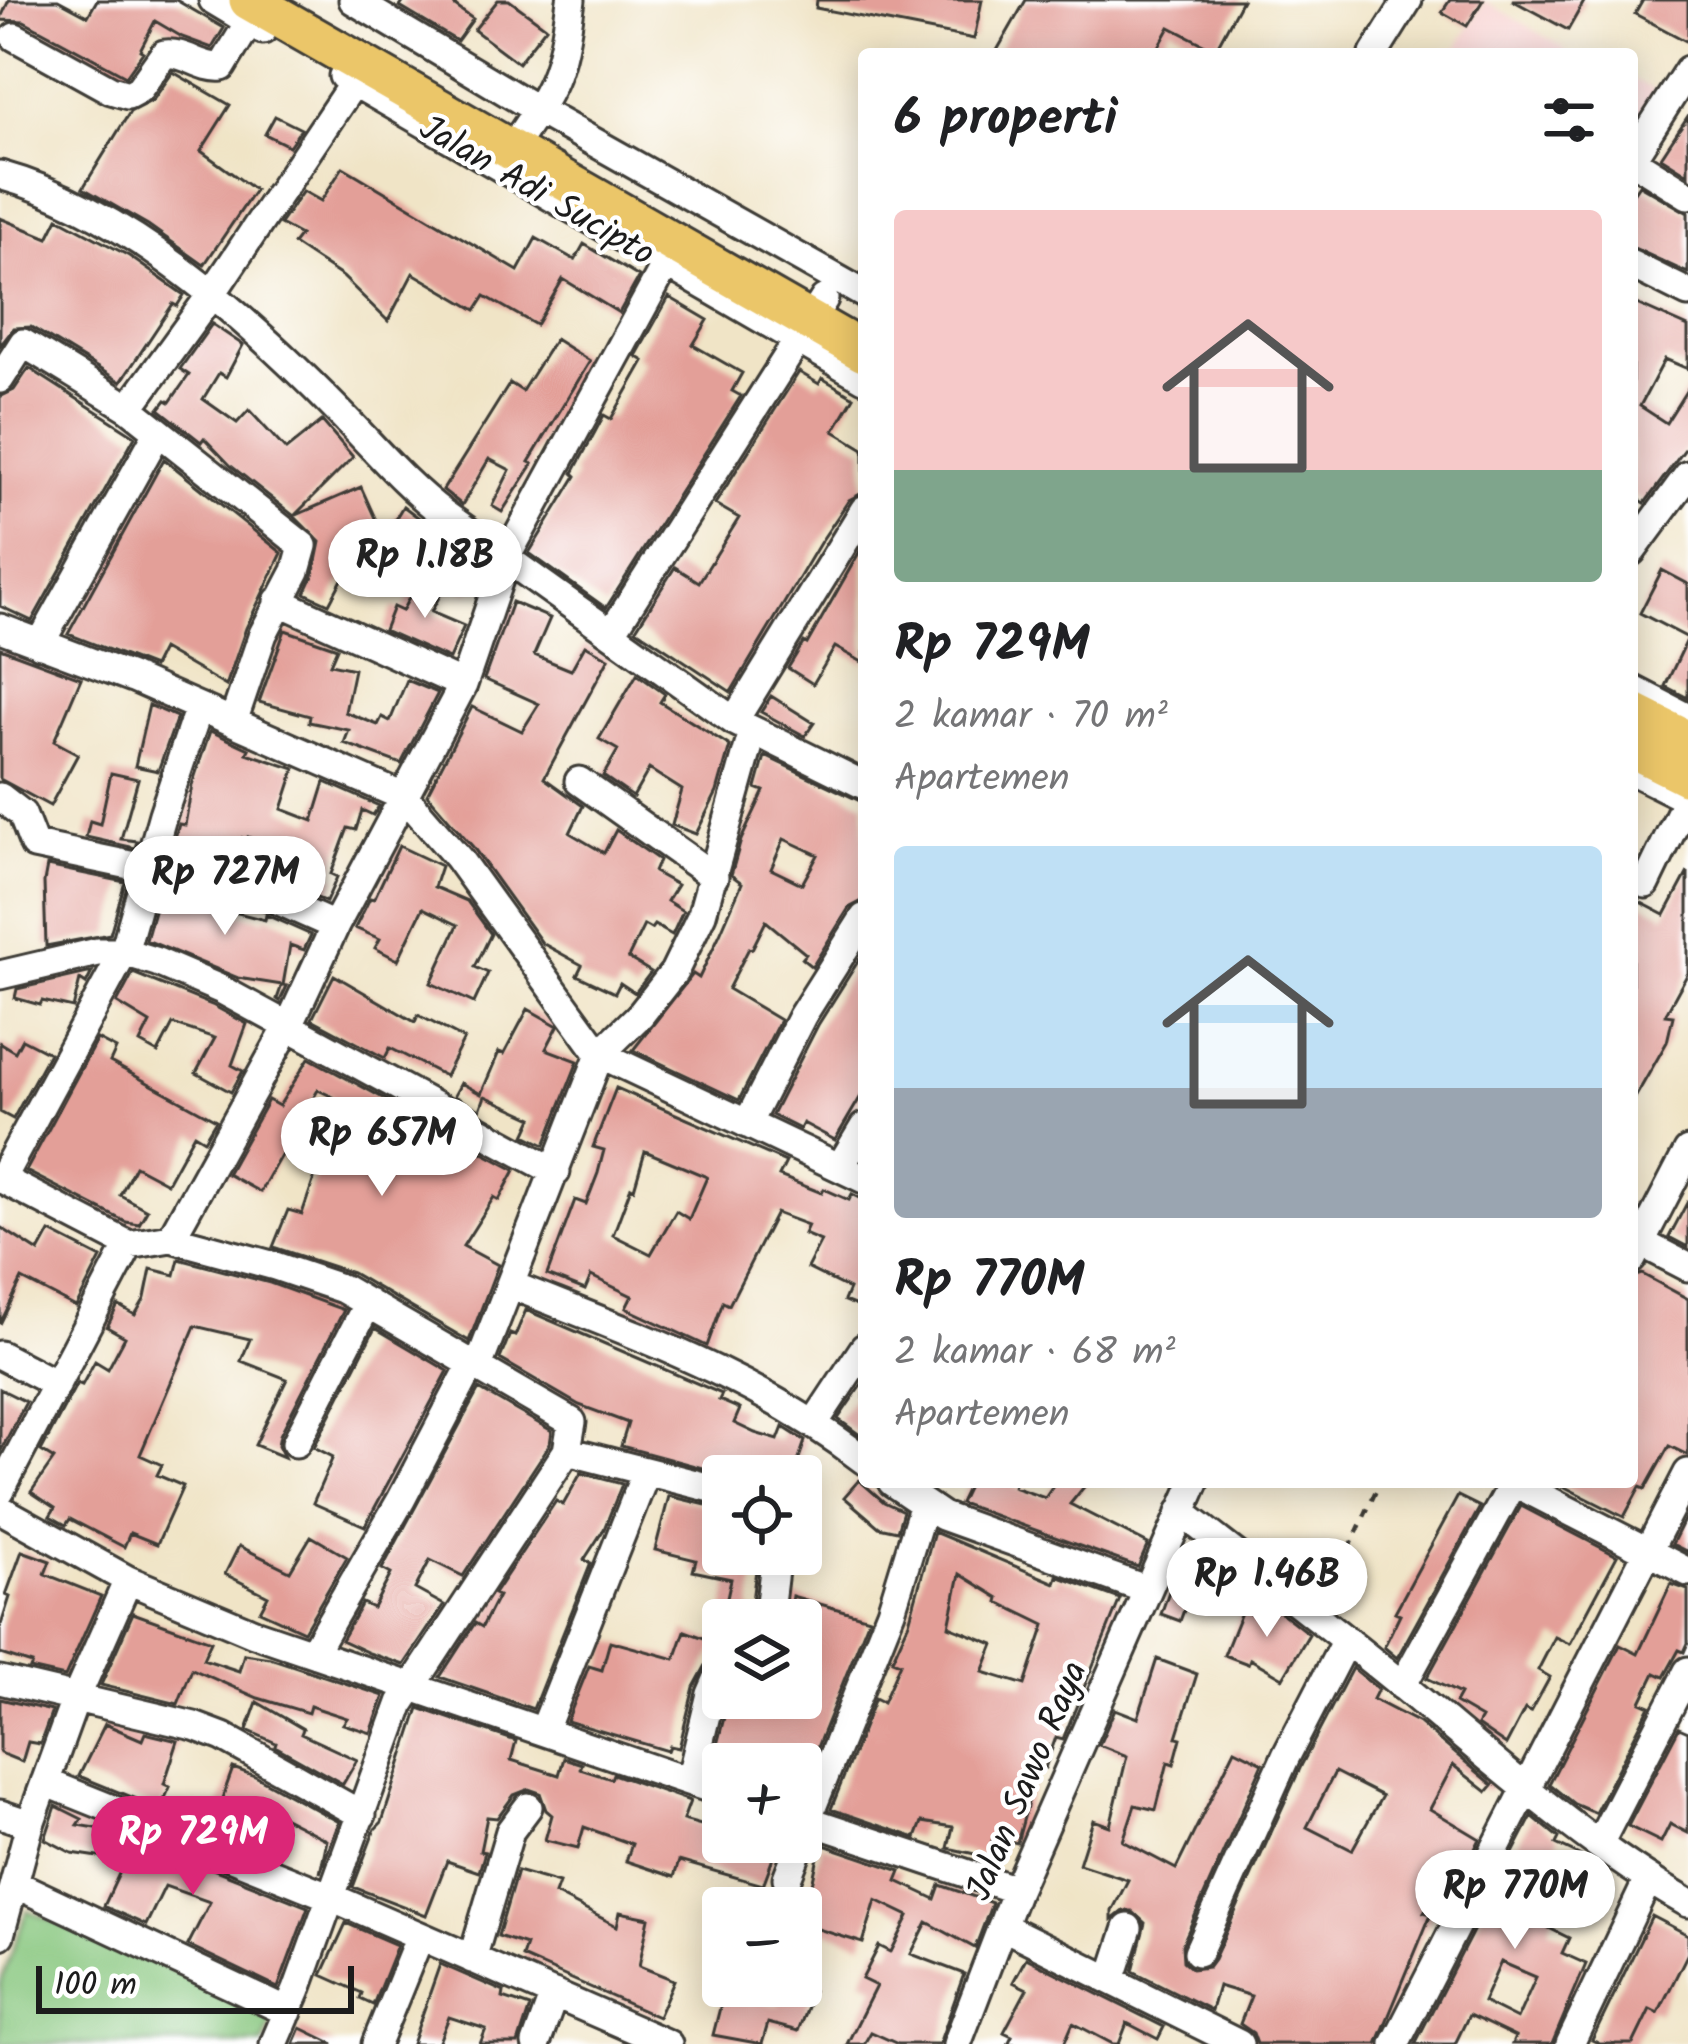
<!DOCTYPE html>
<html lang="id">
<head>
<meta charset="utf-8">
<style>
	body { margin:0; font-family:Kalam,sans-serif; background:#f6f6f6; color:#202124; height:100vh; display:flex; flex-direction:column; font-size:45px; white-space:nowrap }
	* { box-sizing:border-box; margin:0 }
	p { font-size:39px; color:#757577 }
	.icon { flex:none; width:66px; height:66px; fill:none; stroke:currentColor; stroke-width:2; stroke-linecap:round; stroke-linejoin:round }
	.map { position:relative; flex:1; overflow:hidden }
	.panel { position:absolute; left:858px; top:48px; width:780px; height:1440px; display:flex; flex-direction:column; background:#fff; border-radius:12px; box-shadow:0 6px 30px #0003 }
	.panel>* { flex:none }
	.fabs { position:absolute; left:702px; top:1455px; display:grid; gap:24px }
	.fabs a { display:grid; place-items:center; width:120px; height:120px; border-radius:12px; background:#fff; box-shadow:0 6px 30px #0003; font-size:60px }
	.scale { position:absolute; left:36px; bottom:30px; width:318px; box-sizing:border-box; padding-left:12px; border:6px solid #1c1c1c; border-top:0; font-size:33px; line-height:42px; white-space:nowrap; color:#1c1c1c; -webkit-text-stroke:9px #fff; paint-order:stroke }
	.price { position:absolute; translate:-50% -102px; padding:0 27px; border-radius:42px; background:#fff; color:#222; font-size:39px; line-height:78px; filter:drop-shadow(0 3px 6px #0008) }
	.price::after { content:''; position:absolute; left:50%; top:72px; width:36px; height:27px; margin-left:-18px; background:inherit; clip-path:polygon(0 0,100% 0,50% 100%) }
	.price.active { background:#db2777; color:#fff }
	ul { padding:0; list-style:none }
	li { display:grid; align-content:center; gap:24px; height:636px; padding:0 36px }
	li span { display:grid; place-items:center; height:372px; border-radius:12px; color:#555 }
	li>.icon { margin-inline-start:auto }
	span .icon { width:216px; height:216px; fill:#fffc; stroke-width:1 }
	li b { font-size:51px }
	h2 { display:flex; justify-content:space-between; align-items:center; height:144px; padding:0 36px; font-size:51px }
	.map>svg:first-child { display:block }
	.built { fill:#f7d0cf }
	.green { fill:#86c67d; stroke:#51714c; stroke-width:3 }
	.building { fill:#e39f98; fill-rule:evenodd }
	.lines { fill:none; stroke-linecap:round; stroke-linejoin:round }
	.minor-casing { stroke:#3c3a36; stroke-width:33 }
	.highway-casing { stroke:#3c3a36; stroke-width:45 }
	.path { stroke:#3c3a36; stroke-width:4.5; stroke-dasharray:9 9; stroke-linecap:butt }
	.minor { stroke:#fff; stroke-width:27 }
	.highway { stroke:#ebc669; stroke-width:39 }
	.labels { text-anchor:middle; stroke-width:9; stroke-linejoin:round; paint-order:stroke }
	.street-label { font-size:36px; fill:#1c1c1c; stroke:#fff }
</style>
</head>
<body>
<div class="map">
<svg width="1688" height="2044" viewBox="0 0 1688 2044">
	<rect width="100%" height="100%" fill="#fff"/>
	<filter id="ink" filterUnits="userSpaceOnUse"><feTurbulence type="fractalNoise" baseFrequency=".00833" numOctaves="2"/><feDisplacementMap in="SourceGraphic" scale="24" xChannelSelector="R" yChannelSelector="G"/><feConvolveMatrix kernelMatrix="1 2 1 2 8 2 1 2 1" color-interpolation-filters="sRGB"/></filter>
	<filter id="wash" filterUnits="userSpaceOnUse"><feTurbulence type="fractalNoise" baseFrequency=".004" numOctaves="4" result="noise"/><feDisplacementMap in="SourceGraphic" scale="48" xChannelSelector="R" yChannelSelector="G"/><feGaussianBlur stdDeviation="2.7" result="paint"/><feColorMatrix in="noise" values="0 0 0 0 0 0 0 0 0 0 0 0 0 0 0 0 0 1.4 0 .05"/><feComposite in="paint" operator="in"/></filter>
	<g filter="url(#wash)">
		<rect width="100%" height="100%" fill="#f0e4c6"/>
		<path class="built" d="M1485 1 1566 49 1563 54 1454 53Z
			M1632 78 1669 99 1632 152Z"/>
		<path class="green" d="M27 1910 276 2011 263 2044H0V1985Z"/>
		<g id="blocks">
			<path class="building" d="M9 0H58L88 16 97 0H176L224 28 212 48 182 37 155 21 140 50 143 52 126 76 24 21 0 20Z
				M405 0H458L455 6 473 19 457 41 400 7Z
				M498 0H509L546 27 518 63 474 30Z
				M817 0H982L974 39 816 8Z
				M1026 0H1242L1215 50 1170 27 1155 54H995Z
				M1450 0H1483L1467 26 1442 12Z
				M1512 0H1585L1568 30Z
				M1643 0H1688V42L1635 14Z
				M173 72 230 105 201 151 255 190 204 265 148 225 83 188 130 112 153 100Z
				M275 116 301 129 289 146 265 134Z
				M1688 116V174L1661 157Z
				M343 167 518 271 536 238 575 260 584 244 639 277 619 313 563 279 536 325 485 296 476 310 413 273 388 321 343 277 293 244 300 235 280 224 303 191 321 201Z
				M1639 185 1688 213V273L1632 247V195Z
				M0 218 48 238 58 218 129 256 184 295 177 306 173 304 121 382 31 327 14 328 0 346Z
				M669 297 708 320 693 345 742 373 732 391 741 396 606 608 529 553 576 476 573 473 604 415 611 419 644 361 636 356Z
				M1632 302 1688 327V369L1665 359 1640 406 1666 423 1688 388V445L1645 503 1632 495Z
				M212 324 243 345 226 377 219 373 203 399 237 423 249 410 286 450 322 421 353 457 294 516 231 466 204 438 201 442 159 409 166 400 170 402 189 375 180 369Z
				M555 339 590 361 529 462 533 464 502 512 492 506 510 470 489 459 462 505 443 490 510 383 522 391Z
				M29 368 135 436 32 621 0 606V397L14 390Z
				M799 372 819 384 822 378 854 397 834 431 864 449V492L849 500 820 543 731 692 636 629 675 567 699 582 739 518 715 504Z
				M164 459 282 553 246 628 226 686 162 649 153 667 68 634Z
				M361 487 384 538 403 506 443 536 419 576 373 548 357 580 345 574 329 604 305 593 313 576 320 542 294 516Z
				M864 544V663L835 647 813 684 788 668 804 642 807 644Z
				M463 563 480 571 469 593 452 585Z
				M1662 570 1688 584V638L1640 613Z
				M421 576 444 588 431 612 464 626 449 659 384 630 393 607 402 611Z
				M512 602 550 618 534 655 571 670 585 645 609 658 544 778 583 806 570 833 604 853 616 830 659 860 654 872 677 885 667 901 683 911 672 935 654 925 651 929 644 925 628 958 651 972 635 993 620 983 615 993 577 975 582 965 542 943 473 847 427 794 472 707 522 731 539 704 484 679Z
				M285 630 337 648 330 664 354 669 345 712 378 725 382 717 390 721 407 680 438 693 401 764 344 743 349 730 309 722 310 716 259 702Z
				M1688 638V698L1665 686Z
				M0 648 81 678 54 741 78 754 50 806 0 779Z
				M637 674 665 694 660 702 730 746 717 792 696 834 672 825 682 790 649 769 633 797 603 776 618 750 599 739Z
				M771 696 814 723 805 736 761 712Z
				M149 705 177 717 158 771 135 766Z
				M210 731 249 749 247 753 295 769 282 809 313 821 325 782 379 806 373 815 362 810 356 830 348 828 331 874 337 877 326 902 282 883 293 857 248 837 246 841 242 838 226 867 170 855 179 824 185 825 192 785Z
				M765 756 864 803V900L849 908 812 967 802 959 806 954 766 921 752 949 749 948 728 989 780 1020 739 1100 633 1050 693 974 699 978 720 934 742 883 731 875 741 840 764 791 756 788ZM784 839 818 855 802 884 771 869Z
				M111 773 138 779 121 839 137 841 135 848 86 837 90 821 100 824Z
				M399 846 441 866 434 887 467 901 491 934 475 967 488 973 474 1003 431 983 458 925 423 908 398 960 375 948 380 939 355 928 370 898 374 899Z
				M47 866 125 882 110 934 46 946 44 882Z
				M1688 872V973L1665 1015 1673 1016 1667 1042 1632 1103V898L1665 915Z
				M160 890 219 902 228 906 226 910 265 920 266 915 311 935 304 950 290 945 283 985 287 986 280 1001 277 999 282 985 238 978 146 940Z
				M864 952V1091L835 1140 803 1123 800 1129 772 1115 818 1025Z
				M92 972 86 984 80 980 73 1008 42 1001 40 1005 15 998 17 989Z
				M133 973 212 1005 247 1024 232 1065 243 1071 231 1092 196 1073 215 1038 173 1024 158 1053 140 1043 150 1023 117 1003Z
				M334 975 415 1022 418 1015 464 1039 445 1076 390 1048 385 1058 312 1019Z
				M528 1009 558 1026 546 1049 578 1061 545 1145 525 1135 533 1118 485 1096 480 1110 454 1096 461 1083 481 1094 499 1052 504 1054Z
				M22 1039 49 1053 13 1119 0 1112V1043L15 1052Z
				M97 1039 116 1049 110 1062 216 1120 204 1140 194 1134 167 1183 135 1166 120 1195 147 1210 139 1224 126 1222 26 1171Z
				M309 1058 405 1110 394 1134 445 1162 459 1140 515 1170 499 1200 494 1197 463 1246 498 1265 469 1341 352 1273 273 1247 288 1210 302 1214 319 1164 308 1158 333 1097 318 1090 260 1192 227 1174 268 1100 279 1106Z
				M616 1088 786 1162 779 1176 822 1193 824 1189 849 1200 852 1194 864 1200V1309L844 1301 849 1289 807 1268 821 1241 804 1234 808 1225 776 1213 729 1305 723 1302 707 1346 626 1308 632 1296 591 1276 585 1290 547 1275 575 1200 586 1204 598 1173 604 1150 593 1147ZM645 1151 707 1177 689 1219 676 1211 651 1254 613 1235 631 1187 634 1189Z
				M1688 1201V1247L1669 1237Z
				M0 1227 39 1252 50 1232 101 1258 76 1307 22 1279 0 1324Z
				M179 1259 270 1283 344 1310 280 1435 278 1445 284 1457 255 1445 287 1379 241 1361 250 1339 195 1326 140 1455 162 1465 157 1475 183 1486 157 1544 130 1533 124 1547 70 1519 66 1525 50 1516 55 1508 31 1492 54 1459 41 1451 77 1383 82 1385 95 1361 108 1369 125 1337 107 1327 118 1305 135 1315 145 1298 151 1269 175 1275Z
				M1642 1274 1688 1299V1455L1669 1446 1645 1489 1640 1487 1624 1517 1555 1482H1632V1277Z
				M526 1310 722 1394 719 1400 740 1409 734 1423 755 1433 778 1440 783 1427 805 1441 793 1476H732L621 1446 628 1423 579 1405 500 1359 510 1334 515 1336Z
				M375 1328 448 1371 365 1526 313 1503 333 1457 314 1447Z
				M864 1381V1438L838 1419Z
				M0 1389 26 1402 0 1452Z
				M479 1389 552 1431 550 1444 463 1576 430 1560 415 1589 444 1605 404 1665 369 1653 341 1640 362 1603 373 1608 391 1574 382 1569Z
				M581 1473 622 1484 604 1529 584 1560 591 1563 533 1709 440 1677 475 1623 482 1627 498 1596 494 1594 556 1501 563 1505Z
				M859 1480 884 1502 903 1511 897 1531 879 1527 844 1497Z
				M970 1482H1015L1013 1487 1045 1498 1056 1482H1088L1070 1504 1148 1544 1138 1567 960 1503Z
				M669 1496 723 1509V1554H758L751 1609 754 1620H722L731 1579 693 1571 696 1560 655 1550Z
				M1458 1496 1480 1507 1397 1658 1384 1647 1400 1614 1395 1612Z
				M1521 1506 1617 1556 1570 1644 1555 1637 1538 1670 1550 1677 1531 1712 1525 1709 1506 1745 1477 1725 1481 1718 1455 1703 1460 1694 1427 1678Z
				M1688 1512V1552L1672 1544Z
				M934 1532 1055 1583 1057 1576 1120 1599 1063 1739 1056 1737 1045 1768 1038 1766 1017 1843 993 1837 988 1857 948 1848 953 1827 922 1822 916 1838 831 1809 875 1698 883 1702 900 1663 892 1660 909 1622ZM960 1574 999 1598 998 1602 1045 1625 1025 1685 983 1672 994 1644 949 1626Z
				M311 1536 347 1557 304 1631 260 1611 268 1596 225 1574 239 1546 290 1571Z
				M22 1551 50 1561 45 1574 101 1596 65 1677 30 1669 32 1664 0 1654V1628L10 1597 6 1595Z
				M1172 1583 1191 1591 1180 1621 1161 1614Z
				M1671 1584 1688 1590V1643L1684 1652 1679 1650 1664 1677 1655 1673 1641 1702 1650 1706 1595 1813 1574 1804 1549 1784 1620 1645 1638 1654Z
				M792 1596 869 1618 801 1787V1764H739L741 1755 716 1749 729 1698H801V1616L789 1614Z
				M1268 1602 1309 1634 1283 1678 1250 1659 1248 1664 1224 1655 1242 1610 1261 1618Z
				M133 1613 211 1641 203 1659 239 1671 244 1654 270 1658 384 1696 371 1733 343 1724 347 1718 310 1706 308 1713 258 1698 192 1669 178 1704 101 1685Z
				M685 1631 718 1643 694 1687 679 1748 670 1746 668 1751 567 1721 589 1666 602 1670 610 1641 675 1659Z
				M1157 1659 1197 1674 1177 1737 1181 1738 1174 1764 1168 1762 1156 1810 1135 1805 1123 1841 1176 1869 1235 1749 1263 1763 1182 1945 1183 1961 1192 1969 1208 1967 1214 1959 1302 1764 1352 1668 1378 1689 1373 1699 1419 1723 1493 1785 1487 1792 1453 1765 1430 1809 1480 1839 1464 1871 1453 1864 1424 1912 1431 1914 1377 2044H1257L1253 2033 1240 2024 1251 1996 1218 1986 1211 2010 1133 1971 1145 1923 1132 1911H1123L1112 1920V1911L1128 1880 1079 1864 1093 1820 1110 1826 1127 1756 1099 1745 1115 1709 1138 1718ZM1335 1772 1382 1796 1352 1850 1307 1827Z
				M0 1699 52 1711 40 1744 28 1742 22 1762 0 1753Z
				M257 1702 303 1729 301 1734 357 1760 343 1784 275 1746 276 1743 247 1730Z
				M419 1708 516 1741 511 1760 559 1775 564 1758 582 1764 580 1769 611 1779 613 1774 690 1801 683 1820 712 1828 709 1841 753 1854 757 1842H779L763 1885 679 1861 674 1877 626 1861 632 1844 584 1827 578 1848 545 1840 552 1815 546 1810 540 1793 529 1789 514 1795 497 1818 487 1817 480 1851 485 1852 479 1872 447 1861 426 1915 353 1887 375 1829 382 1822Z
				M105 1724 142 1740 145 1733 178 1741 164 1784 170 1787 160 1809 79 1776Z
				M1679 1728 1688 1732V1833L1670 1824 1661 1842 1628 1826Z
				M233 1768 255 1776 339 1822 320 1873 327 1840 280 1816 268 1852 211 1829Z
				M56 1806 82 1819 78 1825 120 1832 308 1907 278 1988 188 1945 210 1902 165 1886 146 1925 104 1906 125 1861 72 1853 45 1839Z
				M1532 1816 1559 1838 1556 1844 1581 1856 1549 1928 1569 1938 1562 1953 1586 1964 1552 2044H1512L1515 2037 1469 2015 1455 2044H1415ZM1501 1962 1536 1977 1517 2019 1483 2002Z
				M821 1844 901 1871 897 1881 935 1899 940 1885 992 1903 975 1948 927 1922 911 1954 964 1974 939 2044H898L871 2032 864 2044H847L876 1986 862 1979 879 1946 891 1952 909 1916 876 1900 863 1943 815 1928 804 1961H801V1900L808 1902Z
				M517 1871 559 1883 555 1894 617 1926 620 1912 649 1918 639 1966 674 1980 658 2017 522 1957 526 1945 498 1936Z
				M1652 1916 1688 1935V1953L1658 2013 1650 2009 1633 2044H1600L1592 2040Z
				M346 1923 397 1945 373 2005 360 1999 362 1993 322 1975Z
				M1026 1958 1164 2027 1158 2039 1127 2023 1119 2044H1113L1073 2023 1064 2044H1008L1012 2036 1004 2032 1027 1989 1013 1982Z
				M440 1964 504 1992 503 1998 530 2007 518 2044H480L486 2029 449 2017 438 2044H412Z
				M785 1986 813 1991 798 2031 768 2023 762 2044 713 2035 723 1996 752 2004 754 1999 778 2005Z
				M301 2028 334 2044H294Z"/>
		</g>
	</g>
	<g filter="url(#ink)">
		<use href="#blocks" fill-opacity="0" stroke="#3c3a36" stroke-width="3"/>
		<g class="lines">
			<g class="minor-casing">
				<path id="minor" d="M213 0 263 30
					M353 0 539 111 864 294
					M15 37 111 90 128 95 139 89 164 54C185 51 201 69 222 67L257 9
					M1374 54 1408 0
					M343 76 864 378
					M509 152C553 88 561 78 571 0
					M1632 158 1688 70
					M1632 160 1688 195
					M0 175C127 210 247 318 338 411 373 446 404 484 444 514L734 721 864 785
					M1632 265 1688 293
					M0 379 23 343 129 408 211 295 362 70
					M129 408 303 546 296 571 263 634 233 722
					M1632 551 1688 475
					M278 601 463 685
					M0 628 133 678 406 798 458 858 600 1054 864 1179
					M612 632 824 299
					M40 644 158 432
					M1632 689 1688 718
					M734 721 864 510
					M1632 771 1688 799
					M579 781 714 877
					M0 797 22 814 34 845 259 892 335 926
					M1646 884 1687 799
					M0 975 98 952H124L157 962 220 989 556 1172
					M747 1124 802 1016 864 918
					M840 1167 864 1127
					M0 1178 129 1245 171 1238 275 1266 343 1289 572 1422 567 1451 401 1703 297 1990 274 2044
					M1 1179 124 952 163 814 199 707
					M171 1238 289 1025 335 926 463 685 507 556 677 244
					M1632 1238 1688 1267
					M1632 1259 1688 1151
					M511 1285C636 1335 757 1377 864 1460
					M0 1355 54 1383
					M477 1369 600 1054 641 1014 674 972 702 914 753 731
					M815 1422 864 1348
					M296 1443 368 1303
					M567 1451 723 1491
					M892 1482 942 1516 1145 1589
					M1513 1482 1688 1572
					M0 1491 129 1245
					M0 1509 128 1580 254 1633 723 1793
					M1181 1512C1256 1570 1331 1627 1404 1687 1496 1763 1585 1844 1688 1903
					M769 1611 776 1554
					M313 1652 401 1500 471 1366
					M0 1680 194 1726 223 1737 362 1815
					M1402 1686 1514 1482
					M544 1730 646 1472
					M690 1781 711 1694 723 1666
					M45 1782 331 1897 668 2044
					M0 1814 30 1824
					M801 1818 1016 1890
					M807 1820 891 1611 923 1507
					M1599 1844 1688 1671
					M787 1878 801 1842
					M15 1884 288 2012
					M1002 1926 1239 2044
					M0 1935 30 1824 75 1700 128 1580
					M1198 1952 1286 1756 1346 1640
					M472 1959 510 1831 528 1807
					M1111 1980 1128 1928
					M376 2044 420 1936
					M536 2044 554 1994
					M957 2044 1016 1890 1195 1482
					M1395 2044 1688 1473
					M1570 2044 1648 1880"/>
			</g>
			<g class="highway-casing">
				<path id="highway" d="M249 0 864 352
					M1632 713 1688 741
					M1632 748 1688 776"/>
			</g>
			<path class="path" d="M1334 1582 1380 1482"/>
			<use href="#minor" class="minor"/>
			<use href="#highway" class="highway"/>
		</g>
	</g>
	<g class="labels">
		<g class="street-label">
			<text transform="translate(538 189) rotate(30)" y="13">Jalan Adi Sucipto</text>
			<text transform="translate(1025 1780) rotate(-67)" y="13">Jalan Sawo Raya</text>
		</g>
	</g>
</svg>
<div class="fabs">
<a><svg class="icon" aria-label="locate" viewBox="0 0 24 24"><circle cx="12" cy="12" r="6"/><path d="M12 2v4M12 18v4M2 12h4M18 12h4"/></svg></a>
<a><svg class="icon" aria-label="layers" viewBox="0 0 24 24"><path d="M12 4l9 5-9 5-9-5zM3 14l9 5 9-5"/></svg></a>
<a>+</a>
<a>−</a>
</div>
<div class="scale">100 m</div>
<b class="price" style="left:425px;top:621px">Rp 1.18B</b>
<b class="price" style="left:225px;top:938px">Rp 727M</b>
<b class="price" style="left:382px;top:1199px">Rp 657M</b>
<b class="price" style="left:1267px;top:1640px">Rp 1.46B</b>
<b class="price active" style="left:193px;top:1898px">Rp 729M</b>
<b class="price" style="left:1515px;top:1952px">Rp 770M</b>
<section class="panel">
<h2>6 properti<svg class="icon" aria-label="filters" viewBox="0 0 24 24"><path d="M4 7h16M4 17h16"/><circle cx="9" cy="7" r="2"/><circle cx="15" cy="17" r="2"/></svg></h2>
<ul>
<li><span style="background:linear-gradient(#f6c9c9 70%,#7fa58c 0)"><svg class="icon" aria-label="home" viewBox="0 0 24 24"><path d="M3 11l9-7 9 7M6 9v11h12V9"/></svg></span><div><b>Rp 729M</b><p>2 kamar · 70 m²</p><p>Apartemen</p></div></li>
<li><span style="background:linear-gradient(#bfe0f5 65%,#9aa5b1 0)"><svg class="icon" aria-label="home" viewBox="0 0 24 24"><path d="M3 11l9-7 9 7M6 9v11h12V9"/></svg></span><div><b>Rp 770M</b><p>2 kamar · 68 m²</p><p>Apartemen</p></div></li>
</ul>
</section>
</div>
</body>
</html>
